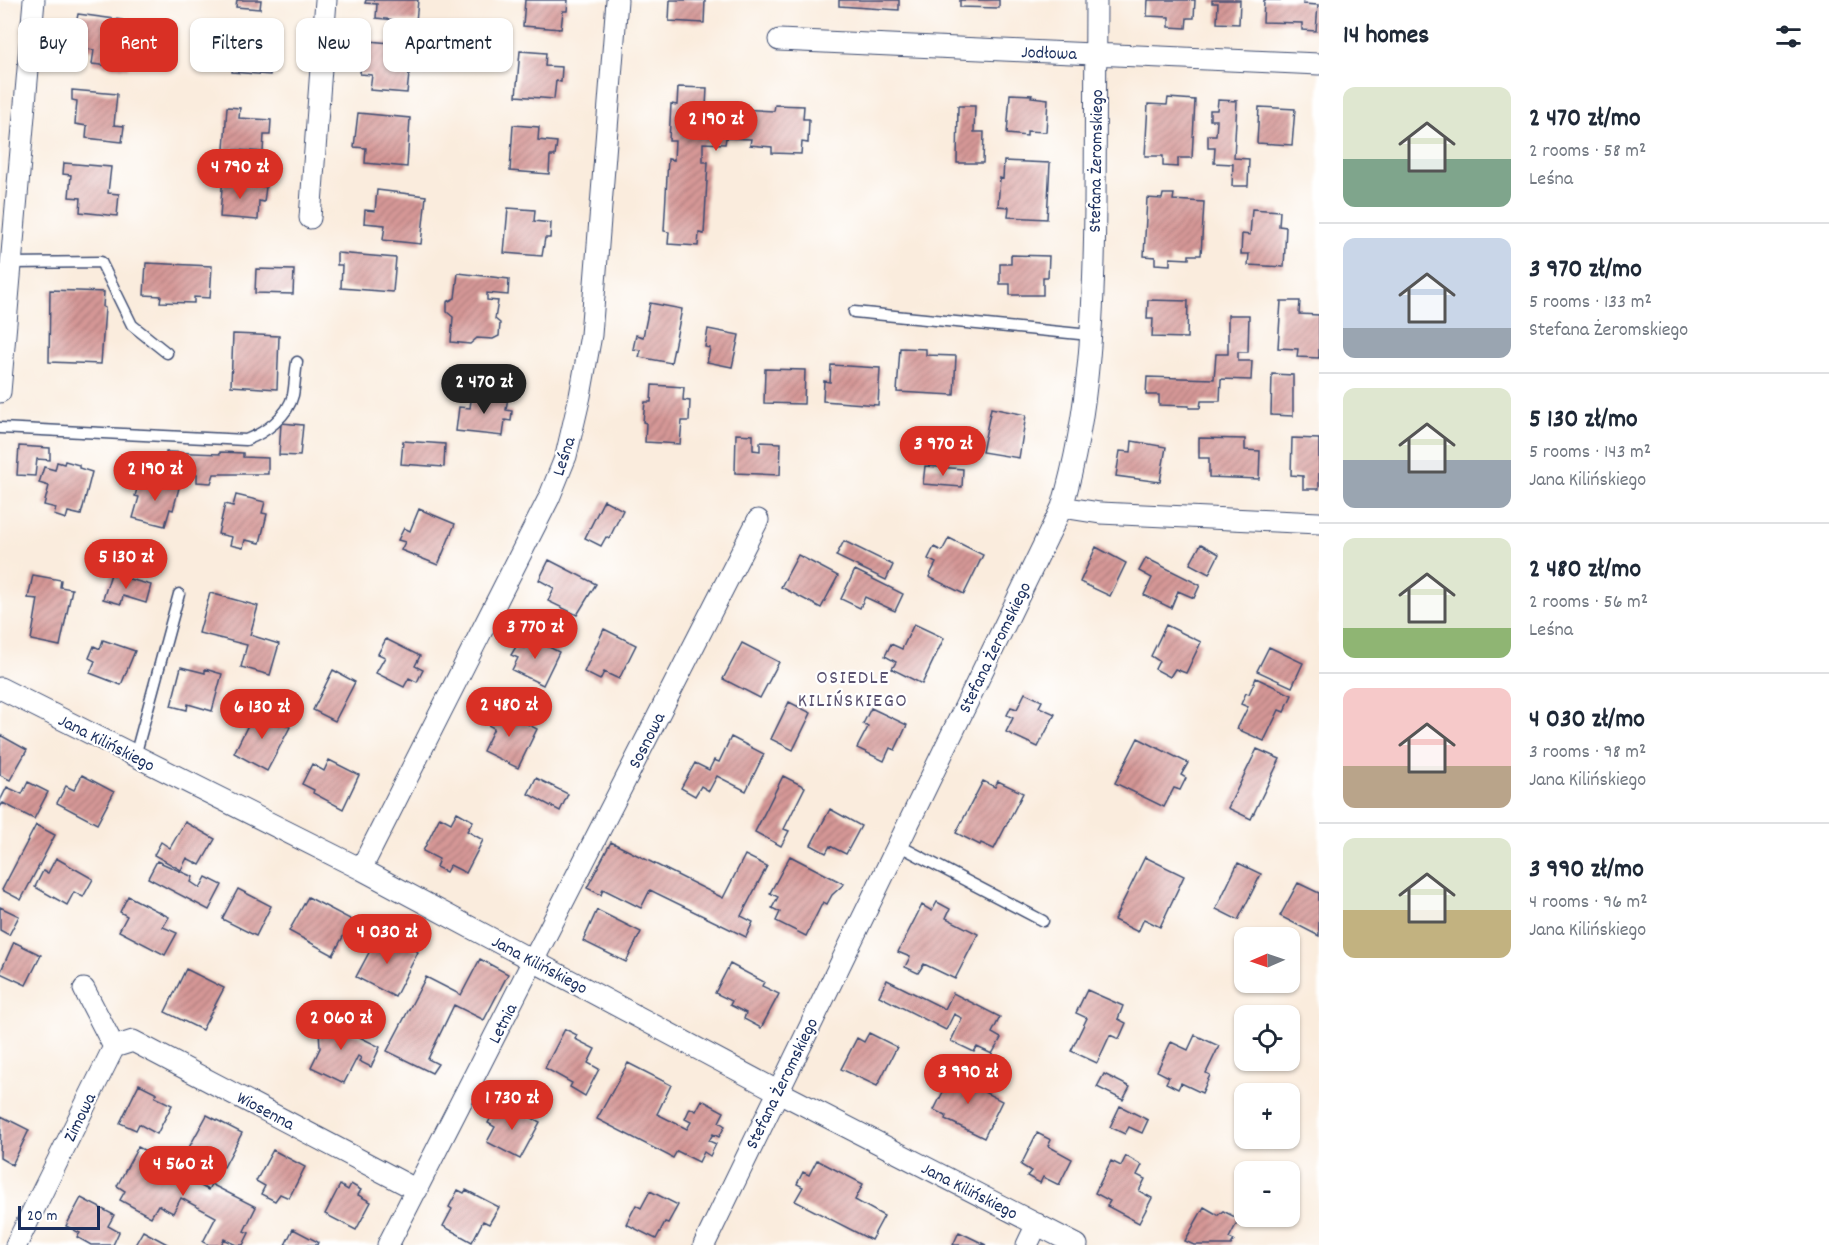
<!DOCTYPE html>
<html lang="en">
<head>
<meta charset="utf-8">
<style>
	body { margin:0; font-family:Dekko,sans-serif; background:#f6f6f7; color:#1f2937; height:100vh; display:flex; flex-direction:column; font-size:22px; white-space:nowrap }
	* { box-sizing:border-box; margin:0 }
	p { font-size:20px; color:#747a83 }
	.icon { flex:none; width:33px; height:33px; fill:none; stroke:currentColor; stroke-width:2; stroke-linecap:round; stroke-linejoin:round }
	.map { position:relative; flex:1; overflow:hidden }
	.side { display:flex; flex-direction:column; background:#fff; width:510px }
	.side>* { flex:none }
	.banner { position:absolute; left:18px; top:18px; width:570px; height:54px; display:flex; gap:12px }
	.needle { width:39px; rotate:268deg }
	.buttons { position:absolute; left:1234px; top:927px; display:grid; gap:12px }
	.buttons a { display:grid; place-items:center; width:66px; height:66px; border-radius:12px; background:#fff; box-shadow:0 2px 4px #0004; font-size:30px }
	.scale { position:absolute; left:18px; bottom:15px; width:82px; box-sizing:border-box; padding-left:6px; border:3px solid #1b2f5e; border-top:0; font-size:16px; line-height:21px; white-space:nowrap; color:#1b2f5e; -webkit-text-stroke:4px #fff; paint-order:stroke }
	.price { position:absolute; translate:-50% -51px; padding:0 14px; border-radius:21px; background:#d93025; color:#fff; font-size:20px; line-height:39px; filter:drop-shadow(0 2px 3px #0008) }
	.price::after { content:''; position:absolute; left:50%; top:36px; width:18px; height:14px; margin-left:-9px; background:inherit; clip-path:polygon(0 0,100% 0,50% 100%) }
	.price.current { background:#222; color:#fff }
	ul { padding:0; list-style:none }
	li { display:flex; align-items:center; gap:18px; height:150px; padding:0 24px }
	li+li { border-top:2px solid #e0e1e3 }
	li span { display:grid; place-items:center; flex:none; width:168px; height:120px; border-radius:12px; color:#555 }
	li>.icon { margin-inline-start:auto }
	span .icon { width:72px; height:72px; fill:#fffc; stroke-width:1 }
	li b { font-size:26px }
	h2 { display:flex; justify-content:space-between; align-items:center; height:72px; padding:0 24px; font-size:26px }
	.pill { padding:0 21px; border-radius:12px; background:#fff; box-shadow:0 2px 4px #0004; font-size:21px; line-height:54px }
	.pill.current { background:#d93025; color:#fff }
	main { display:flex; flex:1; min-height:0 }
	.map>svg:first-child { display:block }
	.building { fill:url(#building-hatch) }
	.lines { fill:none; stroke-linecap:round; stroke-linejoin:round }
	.service-casing { stroke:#3c4b71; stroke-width:13 }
	.minor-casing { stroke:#3c4b71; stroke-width:23 }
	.service { stroke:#fff; stroke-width:10 }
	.minor { stroke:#fff; stroke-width:21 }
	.labels { text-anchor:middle; stroke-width:4.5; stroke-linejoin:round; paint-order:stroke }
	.street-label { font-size:18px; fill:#1b2f5e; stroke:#fff }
	.neighbourhood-label { font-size:20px; letter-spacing:1.5px; fill:#5c5472; stroke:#fff }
</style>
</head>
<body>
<main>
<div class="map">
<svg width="1319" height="1245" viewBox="0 0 1319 1245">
	<defs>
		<pattern id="building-hatch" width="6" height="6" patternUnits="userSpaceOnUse" patternTransform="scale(1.5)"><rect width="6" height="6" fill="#d69896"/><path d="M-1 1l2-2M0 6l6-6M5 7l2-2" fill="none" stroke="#ad7c7e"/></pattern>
	</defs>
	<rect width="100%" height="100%" fill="#fff"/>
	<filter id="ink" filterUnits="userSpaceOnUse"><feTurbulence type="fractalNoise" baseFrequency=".0167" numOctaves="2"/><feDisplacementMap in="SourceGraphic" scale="12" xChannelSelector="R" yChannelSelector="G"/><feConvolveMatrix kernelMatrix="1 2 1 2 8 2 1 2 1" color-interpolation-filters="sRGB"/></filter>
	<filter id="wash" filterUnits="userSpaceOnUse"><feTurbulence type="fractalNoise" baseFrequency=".008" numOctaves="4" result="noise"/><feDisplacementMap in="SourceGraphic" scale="24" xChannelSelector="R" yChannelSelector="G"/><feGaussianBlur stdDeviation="1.35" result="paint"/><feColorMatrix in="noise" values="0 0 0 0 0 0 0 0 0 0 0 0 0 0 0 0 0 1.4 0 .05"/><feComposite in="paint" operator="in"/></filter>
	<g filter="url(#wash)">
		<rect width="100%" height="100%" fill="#faecdd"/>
		<g id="blocks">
			<path class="building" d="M237 0H261L260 9 236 7Z
				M366 0H418L416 22 376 18 377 4 365 3Z
				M525 0H568L567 11H563L561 29 523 26Z
				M670 0H705L704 23 669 21Z
				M839 0H899V10L839 6Z
				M960 0H999V8L960 7Z
				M1148 0H1195L1194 18H1187L1186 28 1169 27V17L1147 16Z
				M1212 0H1240L1239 24 1217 23 1218 3H1212Z
				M1264 0H1304L1303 4 1318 5 1316 31 1302 30V23L1263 22Z
				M78 14 122 20 118 49 130 50 128 68 92 64 94 50 80 48 83 25 76 24Z
				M228 30 249 32 248 40 278 42 277 57H272L270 75 232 72 234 47H227Z
				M358 40 412 45 407 93 370 90 372 75 360 74 362 52H357Z
				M520 51 546 53 545 66 562 67 561 82 556 81 554 99 516 96Z
				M678 87 707 88 706 107 774 111 775 105 804 106 803 119H809L808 143 802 142 801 154 772 153V147L750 145 751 139 726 138 725 144 703 143V162H708L704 234 699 233 698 246 668 244 669 232 664 231 668 159 674 160 675 141H669L671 104 677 105Z
				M72 90 117 94 114 125 124 126 122 142 86 138 87 126 75 124 77 101 72 100Z
				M1010 94 1032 95 1031 97 1048 99 1046 132 1027 131V136L1007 134Z
				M1168 98 1195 100 1192 158H1178V167L1163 166V156H1145L1148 104 1167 105Z
				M1218 100 1237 101 1234 158 1249 159 1248 186H1232L1233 164 1214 163 1215 148H1208V135H1216L1217 120H1210V110H1217Z
				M958 106H975L974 132H984L983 163H957Z
				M227 107 240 108 239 118 271 120 270 135H264L263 152 224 149Z
				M1259 107 1295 109 1292 145 1257 143Z
				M358 113 410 118 407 167 365 163 366 148 354 147Z
				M513 125 539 127 538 140 557 142 555 156H550L549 174 510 171Z
				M1004 161 1050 163 1047 219 1008 217 1009 207 998 206 1000 178 1003 179Z
				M64 163 111 167 108 193 119 194 117 216 80 212 81 198 69 197 71 175 63 174Z
				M223 174 235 175 234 185 266 187 264 202 259 201 258 220 220 217Z
				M377 190 426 196 421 244 383 240 385 225 364 223 365 210 375 211Z
				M1163 194H1174L1173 200 1204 202 1201 255H1189V259L1170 258V265L1155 264V257L1144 256 1147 198 1162 199Z
				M508 208 535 210 534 221 551 223 550 238H545L542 256 504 253Z
				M1252 209 1280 211 1279 226 1286 227 1284 267 1248 265 1249 254H1241L1242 234 1250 235Z
				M337 253 396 258 393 292 341 288 342 265H337Z
				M1011 255 1049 256 1048 277H1043V295H1010V284H1000V264H1011Z
				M146 263 212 266 210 298 194 297V303L160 302 161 296 144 295Z
				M256 269 294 270 293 294 255 293Z
				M458 273 509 279 508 295 487 293V300L498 301 495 319 500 323 499 336 493 339 477 338 470 344 451 342 453 317 447 312V302L455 298Z
				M50 290 104 292 103 307 105 308 101 364 49 362Z
				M1148 300 1188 301 1187 338 1152 337 1153 319H1147Z
				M1281 301H1300L1299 314 1319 315V358L1297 357 1298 349 1278 348Z
				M650 303 682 309 671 363 639 357 641 350 633 349 636 335 643 337Z
				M1228 315H1249L1248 352H1238V361H1252L1251 380 1221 379 1220 401H1201L1200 408H1189V406L1159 405V395H1146L1147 377 1214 379 1216 354H1228Z
				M708 329 739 335 732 367 707 362 710 348 705 347Z
				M233 334 279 336 277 389 231 386Z
				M900 348 926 349V355L956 356 954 395 897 392Z
				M831 365 880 368 878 405 823 401 824 381 830 382Z
				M765 369 805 370 804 404 764 403Z
				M1272 374 1293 375V416L1271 415Z
				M652 385 684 387 683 400 690 401 689 421H682L680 444 645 442 646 423 643 422 645 402H651Z
				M472 393 508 397 506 410 512 411 511 421 505 420 503 436 456 431 459 407 470 408Z
				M991 408 1026 415 1019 458 982 452Z
				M281 423 303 425 300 456 279 455Z
				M736 434 753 435V450L760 451V442L781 443 780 475 735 473Z
				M1199 438 1245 439V450L1260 451 1259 479 1209 477V458H1199Z
				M1292 438 1319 439V489H1303V476L1291 475Z
				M403 441 445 444 444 467 401 464Z
				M1132 441 1166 447 1160 482 1116 476 1120 451 1131 452Z
				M19 446 50 448V460L37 459 35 476 17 475Z
				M166 452 220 454V452L243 453V457L268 458V474H214L211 483 197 482V474L165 473Z
				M65 461 79 465V468L92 472 81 515 68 512 66 519 54 515 56 508 44 505 49 486 39 483 44 467 55 470 57 462 64 464Z
				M925 466 963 469 962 487 923 484Z
				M140 478 179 488 173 510 170 509 165 526 133 518 139 497 135 496Z
				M236 495 265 502 262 513 267 514 260 543 245 540 243 548 230 545 232 537 218 534 225 504 233 506Z
				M604 500 623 510 609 539 606 537 601 546 585 538Z
				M419 509 455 524 438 565 401 550 405 542 398 540 404 528 410 531Z
				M949 538 983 555 964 594 929 577 936 563 928 559 934 547 942 551Z
				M844 541 893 565 886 580 836 556Z
				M1201 544 1219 554 1209 574 1190 564Z
				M1096 547 1126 563 1110 596 1080 582Z
				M798 555 838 576 821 608 781 587Z
				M1146 558 1200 585 1194 598 1178 591 1171 608 1144 595 1152 578 1139 571Z
				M549 560 596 584 577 615 548 601 554 588 539 580Z
				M855 570 903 594 895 611 865 597 860 608 841 599Z
				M111 574 151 585 146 603 123 596 121 604 103 599Z
				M33 575 61 580 60 587 72 589 60 646 31 640 38 599 28 598Z
				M210 593 258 606 250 635 279 644 270 675 241 667 247 645 199 633Z
				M914 624 944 638 922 684 892 669 896 662 885 656 891 644 902 649Z
				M1166 625 1201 642 1186 673 1175 669 1170 677 1155 669 1159 661 1151 656Z
				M604 629 636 645 619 679 604 672 600 680 584 672Z
				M529 637 559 652 543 685 512 670 518 658 511 655 517 645 524 648Z
				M386 639 420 656 415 666 423 670 417 682 409 678 404 687 376 673 385 657 378 654Z
				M103 640 135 651 121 685 90 673 95 661 89 658 94 646 100 649Z
				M742 643 779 662 760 698 723 679Z
				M1269 647 1303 663 1292 687 1257 671Z
				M181 667 205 673V669L222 674 212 711 188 704 187 710 171 706Z
				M333 670 355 682 335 721 313 710Z
				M1256 678 1292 695 1284 712 1279 710 1264 741 1237 729 1248 707 1241 704 1246 693 1249 694Z
				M1025 693 1042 701 1039 707 1055 714 1038 747 1006 732 1013 718 1007 715 1011 707 1017 709Z
				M789 702 811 713 793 750 771 739Z
				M495 707 537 729 518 768 483 751 494 728 486 724Z
				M871 708 907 725 895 750 890 748 884 761 857 748 868 727 863 724Z
				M256 709 290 727 267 771 234 753Z
				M0 735 27 750 10 780 0 775Z
				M731 737 764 754 746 791 717 776 709 791 701 786 695 796 681 788 695 763 709 770 714 760 719 762Z
				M1138 738 1188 763 1181 775 1186 778 1180 790 1174 788 1164 807 1115 783Z
				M1257 749 1280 759 1251 819 1228 808Z
				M329 760 359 775 343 809 313 793 314 790 302 784 312 764 324 771Z
				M82 775 114 792 97 824 57 803 66 786 74 790Z
				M783 776 805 787 784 829 789 831 781 846 755 832Z
				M536 778 568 794 560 811 528 794Z
				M983 781 995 787 998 781 1023 793 994 849 981 843 980 845 956 833Z
				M28 782 48 792 34 819 3 803 0 807V801L7 787 22 794Z
				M830 809 861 826 846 854 830 846 826 853 811 845Z
				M457 812 473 821 467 831 483 840 466 873 450 865 446 872 436 867 439 859 423 851 440 817 451 823Z
				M185 822 215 839 200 865 187 858 181 870 154 855 161 842 170 848Z
				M36 825 55 835 21 900 2 890Z
				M611 842 723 898 745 855 767 866 741 916 753 922 746 937 650 890 641 908 603 889 601 895 587 888Z
				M790 856 844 884 832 895 827 904 823 902 806 936 776 921 780 912 772 908 778 897 770 893Z
				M1145 857 1184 876 1160 927 1144 919 1138 932 1114 920Z
				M56 858 93 879 83 897 74 892 67 905 35 887 43 871 48 873Z
				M157 861 193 877 191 882 200 888 206 877 222 885 209 910 148 878Z
				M1238 863 1261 874 1238 920 1216 909Z
				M1298 883 1319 893V936L1280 916Z
				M238 889 271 906 256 936 222 919Z
				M128 896 169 917 163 927 177 933 165 955 119 931 127 916 120 912Z
				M308 897 352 920 333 955 289 931Z
				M937 902 950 909 946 918 978 934 955 979 924 964 918 973 905 967 910 957 898 952 922 905 932 911Z
				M0 907 19 916 9 935 0 930Z
				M597 910 641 932 626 962 583 941Z
				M380 932 418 952 395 997 356 977Z
				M14 942 41 955 26 985 0 973Z
				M480 959 508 974 484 1020 454 1005 428 1059 438 1064 432 1073 387 1051 426 977 461 995Z
				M730 964 764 982 762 986 779 994 761 1028 744 1019 746 1013 730 1005 732 1001 715 993Z
				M186 969 224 988 202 1030 165 1012Z
				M887 980 945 1009 953 993 1000 1017 992 1033 1001 1038 992 1054 977 1047 974 1052 951 1041 962 1018 954 1014 946 1030 879 996Z
				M1087 990 1123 1006 1118 1019 1126 1023 1119 1039 1110 1035 1097 1063 1071 1051 1087 1018 1076 1013Z
				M319 1017 380 1047 371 1067 359 1061 361 1058 358 1056 344 1083 311 1067 320 1048 319 1030 322 1026 316 1023Z
				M565 1029 577 1035 575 1039 595 1049 588 1063 599 1069 585 1096 570 1087 572 1083 545 1068Z
				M869 1033 897 1047 877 1086 841 1069 857 1038 864 1042Z
				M1195 1035 1219 1046 1206 1073 1210 1075 1202 1093 1181 1083 1178 1089 1166 1083 1169 1077 1157 1071 1171 1042 1188 1050Z
				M628 1063 671 1085 657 1114 687 1129 691 1122 685 1119 690 1108 696 1111 702 1100 724 1112 719 1122 725 1126 719 1137 713 1134 709 1141 716 1144 710 1156 704 1152 699 1162 677 1151 673 1158 597 1119Z
				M960 1070 976 1078 972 1086 1002 1101 984 1138 945 1119 946 1116 934 1110 951 1076 956 1079Z
				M1104 1074 1130 1087 1123 1100 1097 1087Z
				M139 1084 157 1093 155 1097 172 1105 157 1134 139 1124 136 1130 120 1123Z
				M506 1105 540 1122 520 1159 487 1142 495 1127 488 1123 494 1112 501 1116Z
				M1120 1106 1148 1120 1142 1133 1129 1127 1125 1134 1110 1127Z
				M207 1115 242 1133 224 1167 209 1158 204 1167 193 1161 195 1158 186 1153Z
				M1 1116 29 1130 12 1165 0 1158Z
				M1037 1133 1051 1140 1048 1146 1072 1159 1059 1185 1043 1177 1040 1183 1027 1176 1031 1171 1021 1165Z
				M138 1147 184 1171 182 1176 208 1190 211 1184 256 1207 244 1231 249 1233 243 1245H236L224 1239 221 1245H209L203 1242 216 1217 181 1198 173 1213 158 1205 151 1217 120 1200 125 1191 117 1186Z
				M273 1150 305 1167 289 1198 280 1194 275 1201 261 1194 265 1186 256 1181Z
				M1126 1156 1142 1165 1137 1175 1145 1179 1139 1191 1152 1198 1139 1223 1107 1206 1110 1201 1095 1193 1111 1161 1121 1166Z
				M817 1160 863 1184 855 1200 884 1216 871 1240 795 1201 803 1187 797 1184 803 1172 809 1175Z
				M351 1184 361 1190 358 1195 371 1202 356 1230 325 1214 340 1185 348 1190Z
				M458 1190 464 1193 466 1190 499 1207 489 1224 483 1221 472 1242 443 1226 452 1209 449 1207Z
				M650 1191 678 1205 668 1223 665 1222 656 1239 626 1224 636 1205 641 1208Z
				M81 1198 114 1215 108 1226 119 1232 113 1245H91L77 1237 80 1233 66 1226Z
				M1204 1207 1218 1215 1223 1211 1239 1219 1229 1238 1234 1240 1231 1245H1194L1185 1241Z
				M293 1229 318 1242 317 1245H285Z
				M143 1231 169 1245H135Z
				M959 1232 986 1245H953Z"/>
		</g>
	</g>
	<g filter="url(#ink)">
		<use href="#blocks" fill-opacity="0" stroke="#3c4b71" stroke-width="1.5"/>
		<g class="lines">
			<g class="service-casing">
				<path id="service" d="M12 263 101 262 132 325 167 353
					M854 312 1090 335
					M0 428 246 440C265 433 288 416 293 395 295 385 295 373 297 362
					M135 756 179 594
					M898 845 1043 921"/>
			</g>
			<g class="minor-casing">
				<path id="minor" d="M779 40 1319 64
					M310 218 326 0
					M0 392 34 0
					M1062 507 1100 513 1319 523
					M0 688 361 869 777 1091 1077 1245
					M361 869 549 498 566 456 580 396 591 335 617 0
					M114 1047 133 1041 417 1190
					M16 1245 114 1047 84 989
					M388 1245 758 520
					M704 1245 1062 507C1091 410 1094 306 1095 205 1095 137 1096 68 1096 0
					M1027 1245 1037 1224"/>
			</g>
			<use href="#service" class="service"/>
			<use href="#minor" class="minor"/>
		</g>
	</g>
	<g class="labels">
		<g class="street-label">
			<text transform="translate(1049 52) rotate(2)" y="6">Jodłowa</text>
			<text transform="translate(1095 161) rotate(-89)" y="6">Stefana Żeromskiego</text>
			<text transform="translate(563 456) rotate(-72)" y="6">Leśna</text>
			<text transform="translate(994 647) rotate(-64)" y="6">Stefana Żeromskiego</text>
			<text transform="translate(646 740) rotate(-63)" y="6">Sosnowa</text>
			<text transform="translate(107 742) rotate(27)" y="6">Jana Kilińskiego</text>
			<text transform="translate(540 964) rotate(28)" y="6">Jana Kilińskiego</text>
			<text transform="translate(502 1023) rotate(-63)" y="6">Letnia</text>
			<text transform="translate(781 1083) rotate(-64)" y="6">Stefana Żeromskiego</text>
			<text transform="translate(266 1110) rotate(28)" y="6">Wiosenna</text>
			<text transform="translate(79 1117) rotate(-64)" y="6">Zimowa</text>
			<text transform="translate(970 1190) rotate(27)" y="6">Jana Kilińskiego</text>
		</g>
		<g class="neighbourhood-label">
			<text x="853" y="683">OSIEDLE<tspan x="853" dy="23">KILIŃSKIEGO</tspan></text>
		</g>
	</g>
</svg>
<div class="buttons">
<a><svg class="needle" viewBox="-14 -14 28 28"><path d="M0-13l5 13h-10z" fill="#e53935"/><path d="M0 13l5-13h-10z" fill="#747a83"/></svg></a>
<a><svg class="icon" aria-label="locate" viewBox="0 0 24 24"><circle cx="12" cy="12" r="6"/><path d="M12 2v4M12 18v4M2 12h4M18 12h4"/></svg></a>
<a>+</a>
<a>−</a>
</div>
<div class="scale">20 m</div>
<b class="price" style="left:716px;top:152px">2 190 zł</b>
<b class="price" style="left:240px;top:200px">4 790 zł</b>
<b class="price current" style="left:484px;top:415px">2 470 zł</b>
<b class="price" style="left:943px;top:477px">3 970 zł</b>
<b class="price" style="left:155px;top:502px">2 190 zł</b>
<b class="price" style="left:126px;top:590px">5 130 zł</b>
<b class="price" style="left:535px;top:660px">3 770 zł</b>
<b class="price" style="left:509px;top:738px">2 480 zł</b>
<b class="price" style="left:262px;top:740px">6 130 zł</b>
<b class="price" style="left:387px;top:965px">4 030 zł</b>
<b class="price" style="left:341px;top:1051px">2 060 zł</b>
<b class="price" style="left:968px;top:1105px">3 990 zł</b>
<b class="price" style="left:512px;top:1131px">1 730 zł</b>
<b class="price" style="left:183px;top:1197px">4 560 zł</b>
<div class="banner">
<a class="pill">Buy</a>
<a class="pill current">Rent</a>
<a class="pill">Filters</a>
<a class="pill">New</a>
<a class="pill">Apartment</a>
</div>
</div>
<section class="side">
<h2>14 homes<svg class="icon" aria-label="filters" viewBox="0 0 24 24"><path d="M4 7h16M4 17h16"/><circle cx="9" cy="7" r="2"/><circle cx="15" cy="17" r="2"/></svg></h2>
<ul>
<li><span style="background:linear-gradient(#dfe7d0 60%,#7fa58c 0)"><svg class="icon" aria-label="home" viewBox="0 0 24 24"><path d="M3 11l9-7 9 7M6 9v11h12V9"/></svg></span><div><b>2 470 zł/mo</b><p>2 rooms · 58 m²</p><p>Leśna</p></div></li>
<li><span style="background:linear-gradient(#c9d6e8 75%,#9aa5b1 0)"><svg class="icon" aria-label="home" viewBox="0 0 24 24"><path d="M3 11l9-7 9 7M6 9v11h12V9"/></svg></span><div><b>3 970 zł/mo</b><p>5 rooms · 133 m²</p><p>Stefana Żeromskiego</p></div></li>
<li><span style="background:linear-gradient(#dfe7d0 60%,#9aa5b1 0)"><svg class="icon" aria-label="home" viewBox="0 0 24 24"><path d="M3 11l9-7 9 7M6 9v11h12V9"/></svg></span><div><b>5 130 zł/mo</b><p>5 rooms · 143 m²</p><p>Jana Kilińskiego</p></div></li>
<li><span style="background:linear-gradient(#dfe7d0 75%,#8fb573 0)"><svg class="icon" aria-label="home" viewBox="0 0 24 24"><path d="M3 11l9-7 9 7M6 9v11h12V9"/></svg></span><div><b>2 480 zł/mo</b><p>2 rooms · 56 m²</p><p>Leśna</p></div></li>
<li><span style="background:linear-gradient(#f6c9c9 65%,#b9a48a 0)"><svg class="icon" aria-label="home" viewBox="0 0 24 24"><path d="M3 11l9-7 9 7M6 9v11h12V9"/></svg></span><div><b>4 030 zł/mo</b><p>3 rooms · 98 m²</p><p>Jana Kilińskiego</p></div></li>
<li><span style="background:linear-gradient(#dfe7d0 60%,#c2b280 0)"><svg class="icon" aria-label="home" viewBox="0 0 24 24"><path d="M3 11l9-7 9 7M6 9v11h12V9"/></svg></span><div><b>3 990 zł/mo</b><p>4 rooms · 96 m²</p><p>Jana Kilińskiego</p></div></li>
</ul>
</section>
</main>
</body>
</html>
